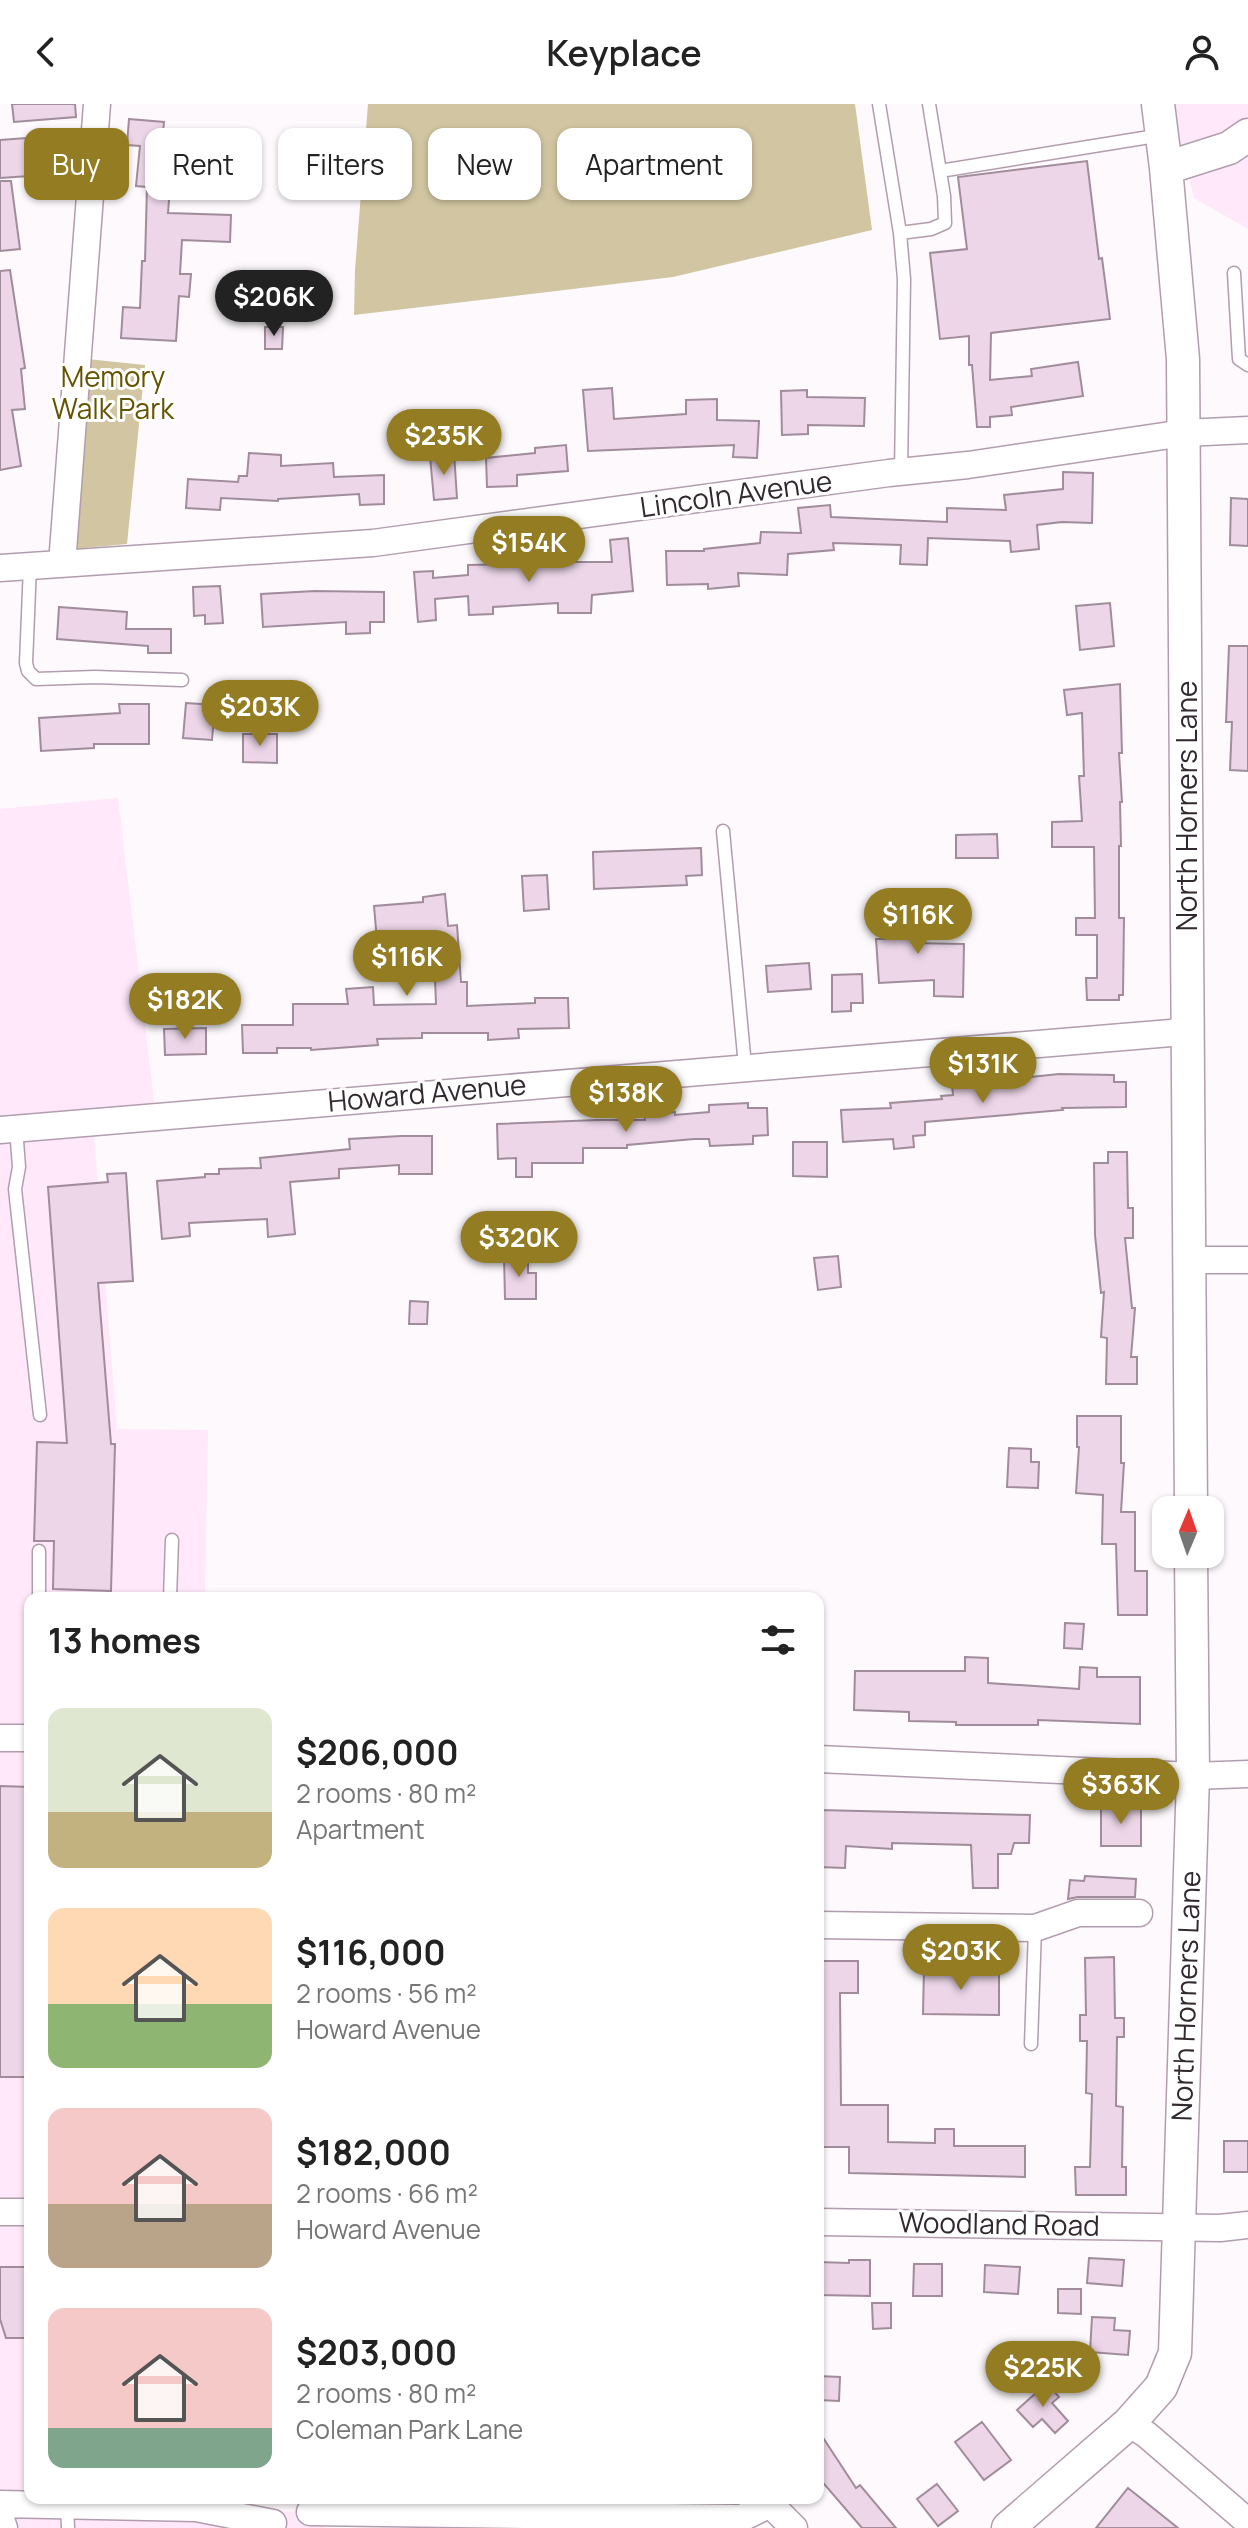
<!DOCTYPE html>
<html lang="en">
<head>
<meta charset="utf-8">
<style>
	body { margin:0; font-family:Manrope,sans-serif; background:#f2f2f2; color:#222; height:100vh; display:flex; flex-direction:column; font-size:30px; white-space:nowrap }
	* { box-sizing:border-box; margin:0 }
	p { font-size:26px; color:#767676 }
	.icon { flex:none; width:44px; height:44px; fill:none; stroke:currentColor; stroke-width:2; stroke-linecap:round; stroke-linejoin:round }
	.map { position:relative; flex:1; overflow:hidden }
	.drawer { position:absolute; left:24px; top:1488px; width:800px; height:912px; display:flex; flex-direction:column; background:#fff; border-radius:16px; box-shadow:0 2px 6px #0004 }
	.drawer>* { flex:none }
	.hud { position:absolute; left:24px; top:24px; width:800px; height:72px; display:flex; gap:16px }
	.needle { width:52px; rotate:2deg }
	.buttons { position:absolute; left:1152px; top:1392px; display:grid; gap:16px }
	.buttons a { display:grid; place-items:center; width:72px; height:72px; border-radius:16px; background:#fff; box-shadow:0 2px 6px #0004; font-size:40px }
	.price { position:absolute; translate:-50% -68px; padding:0 18px; border-radius:28px; background:#947c23; color:#fff; font-size:26px; line-height:52px; filter:drop-shadow(0 2px 4px #0008) }
	.price::after { content:''; position:absolute; left:50%; top:48px; width:24px; height:18px; margin-left:-12px; background:inherit; clip-path:polygon(0 0,100% 0,50% 100%) }
	.price.active { background:#222; color:#fff }
	ul { padding:0; list-style:none }
	li { display:flex; align-items:center; gap:24px; height:200px; padding:0 24px }
	li span { display:grid; place-items:center; flex:none; width:224px; height:160px; border-radius:16px; color:#555 }
	li>.icon { margin-inline-start:auto }
	span .icon { width:96px; height:96px; fill:#fffc; stroke-width:1 }
	li b { font-size:34px }
	h2 { display:flex; justify-content:space-between; align-items:center; height:96px; padding:0 24px; font-size:34px }
	.chip { padding:0 28px; border-radius:16px; background:#fff; box-shadow:0 2px 6px #0004; font-size:28px; line-height:72px }
	.chip.active { background:#947c23; color:#fff }
	header { display:flex; justify-content:space-between; align-items:center; height:104px; padding:0 24px; background:#fff; font-size:36px; font-weight:600 }
	.map>svg:first-child { display:block }
	.built { fill:#ffe8fa }
	.green { fill:#d1c6a1 }
	.building { fill:#ecd6e8; stroke:#a18c9c; stroke-width:2 }
	.lines { fill:none; stroke-linecap:round; stroke-linejoin:round }
	.service-casing { stroke:#b29dae; stroke-width:15 }
	.minor-casing { stroke:#b29dae; stroke-width:29 }
	.tertiary-casing { stroke:#b29dae; stroke-width:35 }
	.service { stroke:#fff; stroke-width:12 }
	.minor { stroke:#fff; stroke-width:26 }
	.tertiary { stroke:#fff; stroke-width:32 }
	.labels { text-anchor:middle; stroke-width:6; stroke-linejoin:round; paint-order:stroke }
	.park-label { font-size:28px; fill:#665300; stroke:#fff }
	.street-label { font-size:28px; fill:#31292f; stroke:#fff }
</style>
</head>
<body>
<header><svg class="icon" aria-label="back" viewBox="0 0 24 24"><path d="M15 5l-7 7 7 7"/></svg>Keyplace<svg class="icon" aria-label="person" viewBox="0 0 24 24"><circle cx="12" cy="8" r="4"/><path d="M4 21q1-7 8-7t8 7"/></svg></header>
<div class="map">
<svg width="1248" height="2424" viewBox="0 0 1248 2424">
	<rect width="100%" height="100%" fill="#fdf9fc"/>
	<path class="built" d="M1173 0H1248V125L1194 94 1178 28Z
		M118 694 156 1013 93 1018 117 1325 208 1326 205 1494H30V2394H255V2407L323 2408 325 2424H0V705Z"/>
	<path class="green" d="M368 0H855L872 126 673 173 354 211 355 166Z
		M87 255 145 261 127 440 73 445Z"/>
	<path class="building" d="M12 0H75L76 13 14 18Z
		M129 15 164 18 160 57 172 58 168 109 231 111 230 138 182 136 180 170H191L189 193 179 192 176 237 121 234 123 203 140 204 142 157H145L147 83 136 82 140 42 127 41Z
		M26 34 29 72 0 74V36Z
		M1087 57 1099 155 1102 154 1110 215 991 229 990 276 1032 272 1031 265 1078 258 1083 292 1011 303 1012 311 990 313V323H977L972 261H969V232L940 235 930 149 967 145 958 73Z
		M0 77H11L20 145 0 147Z
		M10 166 25 264 21 265 25 305 12 306 21 362 0 366V167Z
		M265 223H283L282 245H265Z
		M612 284 614 315 686 310V296L717 295V316L759 317 757 354 733 353 734 341 588 347 583 286Z
		M807 286V293L865 294 864 322 808 321V330L782 331 781 287Z
		M566 341 568 367 517 371V382L487 383 486 354 535 349V344Z
		M249 349 281 351V362L333 359 334 373 384 371V400L360 401 359 390 278 395V397L221 394 220 406 186 404 188 375 238 378 239 372H247Z
		M454 349 457 394 434 396 430 352Z
		M1063 368 1093 369 1092 419 1062 418 1037 421 1039 445 1011 448 1010 437 928 434 927 461 900 460 901 441 833 439 834 446 788 450 787 471 738 469 739 482 708 485V480L667 481 666 447H704V445L760 439 761 428 801 429 798 404 830 401 831 413 947 418V404L1006 406 1004 391 1063 385Z
		M1231 394 1248 395V442L1230 441Z
		M628 434 633 487 592 491 591 509H558V499L493 503V510L469 511 468 492 435 495 436 516 418 518 414 468 433 467V474L468 471V461L512 460 511 452 540 450 541 458H612L610 436Z
		M220 482 223 519 205 520V511L194 512 193 483Z
		M315 487 384 488V518H370V529L346 530V518L263 523 261 490Z
		M1110 499 1114 542 1080 546 1076 502Z
		M59 503 127 508 126 525H171V549H148V542L57 535Z
		M1229 542H1248V667L1230 666 1232 618H1226Z
		M1120 580 1122 649H1119L1122 698H1120L1121 742H1119V814H1124L1123 891H1119V896H1087L1086 874H1097V831H1076V814H1095L1094 743H1052V718L1082 717 1079 672H1084L1082 609 1067 611 1064 586Z
		M186 599 215 601 212 636 183 634Z
		M119 600H149V640H94V644L41 647 39 614 120 609Z
		M243 630H277V659L243 658Z
		M997 730 998 754H956V731Z
		M701 744 702 771 686 772 687 781 594 785 593 748Z
		M547 771 549 805 524 807 522 772Z
		M445 790 448 822 457 821 461 878H467V902L535 899V894H568L569 924 518 925 519 934 488 936V929H422V934L377 935 378 941 311 946V944H277V949H243L242 921H293V900H348L346 885 373 883 374 901 436 900 434 850 427 851 425 833 377 837 374 802 423 798V793Z
		M909 797 912 839 964 840 963 893 934 892V876L879 879 876 835H886L884 799Z
		M809 859 811 885 768 888 766 862Z
		M862 870 863 899H851V907L832 908V871Z
		M206 924V950L165 951 164 925Z
		M1059 970 1114 971V978H1126V1003L1062 1004 1063 1006 925 1018V1031L913 1032 914 1043 894 1045 893 1035 843 1038 841 1006 891 1004 890 999 942 995 941 992 953 991 952 981Z
		M748 999V1004H767L768 1031 753 1032V1040L710 1042 709 1035H694L627 1041V1044H583V1059H532V1073H516V1054L498 1055 497 1020 597 1016H645L644 1011 675 1008V1011L709 1008V1001Z
		M401 1032H432V1070H399V1061L339 1065V1074L290 1078 295 1130 268 1133 267 1115 189 1119 190 1132 162 1135 157 1077 205 1073V1070H219V1065L261 1064 260 1054 350 1045 349 1035Z
		M793 1038H827V1073L793 1072Z
		M1108 1048H1127L1128 1104H1133V1134H1125L1132 1204H1135L1131 1253H1137V1280H1106L1107 1234 1101 1233 1104 1188 1101 1189 1095 1131 1094 1059H1108Z
		M126 1069 133 1177 98 1179 111 1340H115L111 1487 53 1485 54 1437H34L37 1338 67 1339 48 1083 108 1078 107 1070Z
		M504 1152H528V1169H536V1195H505Z
		M838 1152 841 1183 818 1186 814 1154Z
		M410 1197 428 1198 427 1220H409Z
		M1077 1312H1121V1359H1124L1121 1408H1135V1467H1147V1511H1118L1116 1440H1102L1103 1391 1076 1389 1079 1343H1077Z
		M1009 1344 1031 1345V1358H1039L1038 1384 1007 1383Z
		M1065 1519 1084 1520 1082 1545 1064 1544Z
		M965 1553 988 1554V1579L1079 1585 1080 1563 1097 1564V1573H1140V1620L1038 1616V1621H956V1618L909 1617V1608L854 1606 855 1567H965Z
		M0 1682 30 1683V1973H0Z
		M1101 1702H1141V1742H1101Z
		M818 1706 1030 1711 1029 1739H1014L1011 1750H998V1784H973L971 1741 892 1739V1745L846 1742 845 1764 818 1763Z
		M1085 1772 1136 1775 1135 1793H1078L1068 1795 1070 1776 1084 1777Z
		M1114 1853 1115 1914H1124V1933H1117L1116 2002 1123 2003 1122 2063H1126V2091H1076L1075 2063H1090L1092 1990 1086 1989 1087 1937H1080V1911H1086L1085 1854Z
		M818 1857H858V1889H840L841 2001H888V2038L935 2039V2025H954V2042H1025V2073L849 2069V2043H818Z
		M924 1864 999 1865V1911L923 1910Z
		M1224 2037H1248V2068H1224Z
		M1089 2154 1124 2156 1122 2182 1087 2179Z
		M849 2156H870V2192L818 2191V2158L849 2159Z
		M914 2160H942V2192H913Z
		M985 2161 1020 2163 1018 2190 984 2188Z
		M0 2163H30V2234H6L0 2215Z
		M1058 2185H1081V2210L1058 2209Z
		M872 2199H891V2224L873 2225Z
		M1092 2213 1115 2214 1114 2226 1130 2227 1128 2251 1090 2248Z
		M818 2272 840 2273 839 2297 818 2296Z
		M1047 2279 1059 2293 1052 2299 1068 2317 1055 2329 1042 2315 1033 2323 1017 2306Z
		M982 2318 1011 2356 984 2376 955 2338Z
		M818 2326 856 2384 860 2381 896 2424H862L818 2373Z
		M937 2380 958 2407 938 2422 917 2395Z
		M1128 2384 1178 2424H1096Z"/>
	<g class="lines">
		<g class="service-casing">
			<path id="service" d="M879 0 900 129 904 175 901 368
				M940 67 1162 31
				M900 129 931 125 945 119 944 92 929 0
				M1234 169 1239 255 1248 261
				M30 462 26 559 28 567 36 575 95 573 182 576
				M723 727 745 962
				M16 1024 19 1063 15 1085 40 1311
				M39 1494V1447
				M170 1494 172 1436
				M1031 1940 1035 1824
				M67 2402 68 2424"/>
		</g>
		<g class="minor-casing">
			<path id="minor" d="M62 460 97 0
				M0 464 373 439 889 369 968 361 1184 329 1248 326
				M0 1026 1171 929 1189 925
				M1189 1156H1248
				M0 1634H30
				M818 1655 1193 1672 1248 1670
				M818 1821 1035 1824 1078 1809H1139
				M0 2108H30
				M818 2118 1220 2124 1248 2121
				M1129 2319 1147 2331 1248 2418
				M768 2394 770 2400 794 2424
				M0 2400 196 2404 273 2419
				M310 2408 742 2414 770 2400
				M0 2412 4 2424"/>
		</g>
		<g class="tertiary-casing">
			<path id="tertiary" d="M1158 0 1166 64 1183 255 1191 1406
				M1166 64 1229 44 1248 31
				M1008 2424 1129 2319 1161 2283 1175 2249 1193 1672 1191 1450"/>
		</g>
		<use href="#service" class="service"/>
		<use href="#minor" class="minor"/>
		<use href="#tertiary" class="tertiary"/>
	</g>
	<g class="labels">
		<g class="park-label">
			<text x="113" y="283">Memory<tspan x="113" dy="32">Walk Park</tspan></text>
		</g>
		<g class="street-label">
			<text transform="translate(736 390) rotate(-8)" y="10">Lincoln Avenue</text>
			<text transform="translate(1187 702) rotate(-90)" y="10">North Horners Lane</text>
			<text transform="translate(427 989) rotate(-5)" y="10">Howard Avenue</text>
			<text transform="translate(1186 1892) rotate(-88)" y="10">North Horners Lane</text>
			<text transform="translate(999 2120) rotate(1)" y="10">Woodland Road</text>
		</g>
	</g>
</svg>
<div class="buttons">
<a><svg class="needle" viewBox="-14 -14 28 28"><path d="M0-13l5 13h-10z" fill="#e53935"/><path d="M0 13l5-13h-10z" fill="#767676"/></svg></a>
</div>
<b class="price active" style="left:274px;top:234px">$206K</b>
<b class="price" style="left:444px;top:373px">$235K</b>
<b class="price" style="left:529px;top:480px">$154K</b>
<b class="price" style="left:260px;top:644px">$203K</b>
<b class="price" style="left:918px;top:852px">$116K</b>
<b class="price" style="left:407px;top:894px">$116K</b>
<b class="price" style="left:185px;top:937px">$182K</b>
<b class="price" style="left:983px;top:1001px">$131K</b>
<b class="price" style="left:626px;top:1030px">$138K</b>
<b class="price" style="left:519px;top:1175px">$320K</b>
<b class="price" style="left:1121px;top:1722px">$363K</b>
<b class="price" style="left:961px;top:1888px">$203K</b>
<b class="price" style="left:1043px;top:2305px">$225K</b>
<div class="hud">
<a class="chip active">Buy</a>
<a class="chip">Rent</a>
<a class="chip">Filters</a>
<a class="chip">New</a>
<a class="chip">Apartment</a>
</div>
<section class="drawer">
<h2>13 homes<svg class="icon" aria-label="filters" viewBox="0 0 24 24"><path d="M4 7h16M4 17h16"/><circle cx="9" cy="7" r="2"/><circle cx="15" cy="17" r="2"/></svg></h2>
<ul>
<li><span style="background:linear-gradient(#dfe7d0 65%,#c2b280 0)"><svg class="icon" aria-label="home" viewBox="0 0 24 24"><path d="M3 11l9-7 9 7M6 9v11h12V9"/></svg></span><div><b>$206,000</b><p>2 rooms · 80 m²</p><p>Apartment</p></div></li>
<li><span style="background:linear-gradient(#ffd9b3 60%,#8fb573 0)"><svg class="icon" aria-label="home" viewBox="0 0 24 24"><path d="M3 11l9-7 9 7M6 9v11h12V9"/></svg></span><div><b>$116,000</b><p>2 rooms · 56 m²</p><p>Howard Avenue</p></div></li>
<li><span style="background:linear-gradient(#f6c9c9 60%,#b9a48a 0)"><svg class="icon" aria-label="home" viewBox="0 0 24 24"><path d="M3 11l9-7 9 7M6 9v11h12V9"/></svg></span><div><b>$182,000</b><p>2 rooms · 66 m²</p><p>Howard Avenue</p></div></li>
<li><span style="background:linear-gradient(#f6c9c9 75%,#7fa58c 0)"><svg class="icon" aria-label="home" viewBox="0 0 24 24"><path d="M3 11l9-7 9 7M6 9v11h12V9"/></svg></span><div><b>$203,000</b><p>2 rooms · 80 m²</p><p>Coleman Park Lane</p></div></li>
</ul>
</section>
</div>
</body>
</html>
